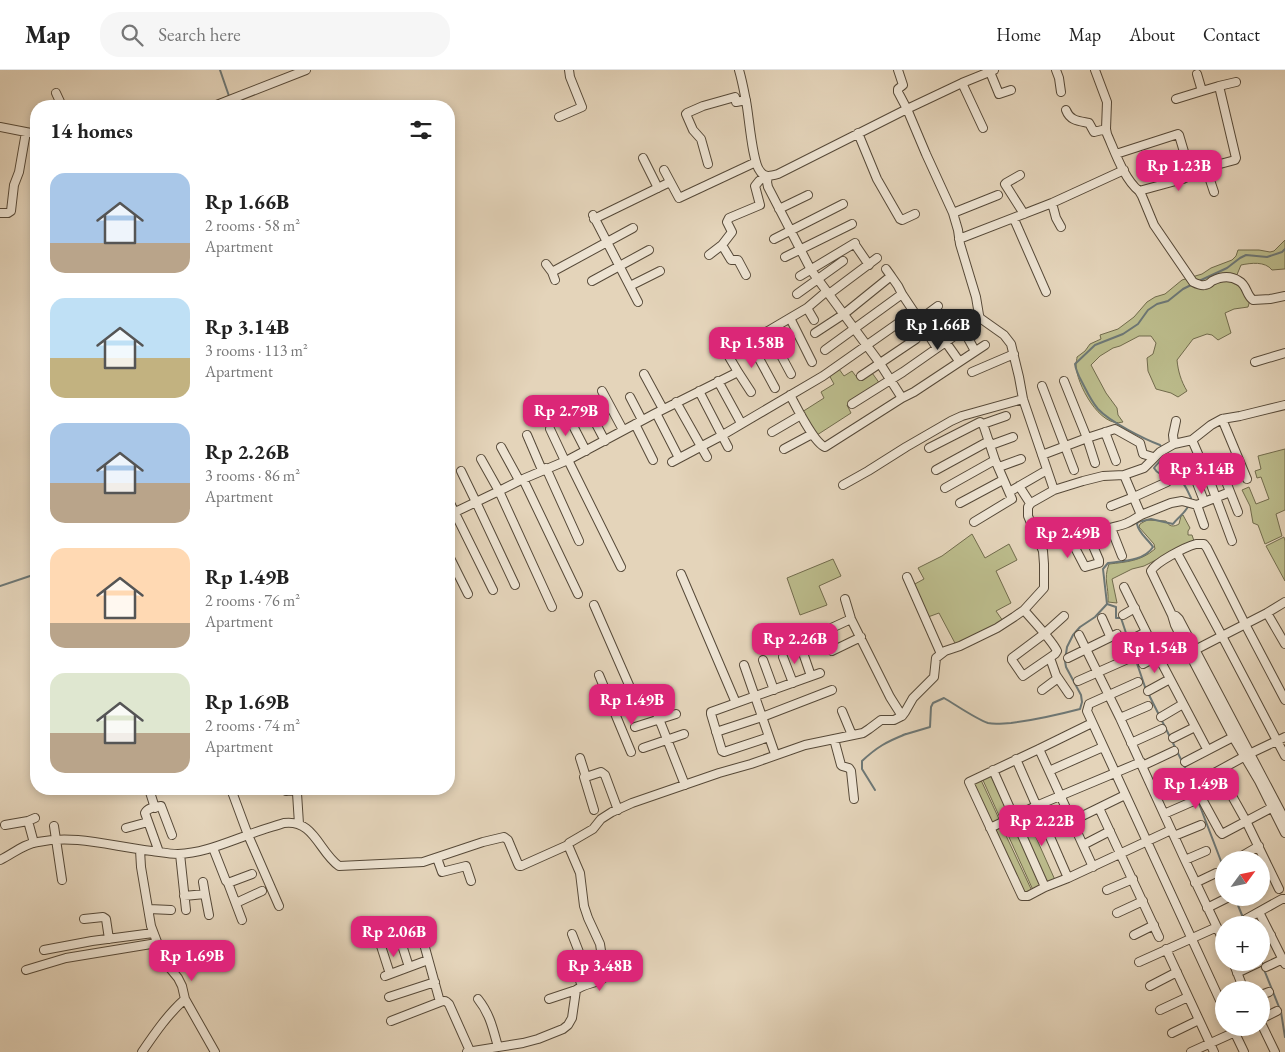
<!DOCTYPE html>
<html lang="en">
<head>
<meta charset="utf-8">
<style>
	body { margin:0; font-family:"EB Garamond",serif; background:#f6f6f6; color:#222; height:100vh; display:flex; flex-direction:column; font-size:19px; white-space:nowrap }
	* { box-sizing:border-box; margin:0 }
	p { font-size:16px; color:#767676 }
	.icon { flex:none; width:28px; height:28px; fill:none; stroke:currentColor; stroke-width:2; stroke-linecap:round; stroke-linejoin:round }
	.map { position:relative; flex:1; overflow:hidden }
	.details { position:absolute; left:30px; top:30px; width:425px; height:695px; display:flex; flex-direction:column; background:#fff; border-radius:20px; box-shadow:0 2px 8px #0003 }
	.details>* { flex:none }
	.needle { width:32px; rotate:57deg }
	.tools { position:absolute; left:1215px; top:781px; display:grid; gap:10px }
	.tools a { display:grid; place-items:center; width:55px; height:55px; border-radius:50%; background:#fff; box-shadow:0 2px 8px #0003; font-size:25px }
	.price { position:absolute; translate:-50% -42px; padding:0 11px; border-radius:10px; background:#db2777; color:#fff; font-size:16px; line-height:32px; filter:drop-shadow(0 1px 2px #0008) }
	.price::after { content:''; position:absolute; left:50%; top:30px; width:15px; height:11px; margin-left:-8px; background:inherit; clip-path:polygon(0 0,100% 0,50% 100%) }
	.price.selected { background:#222; color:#fff }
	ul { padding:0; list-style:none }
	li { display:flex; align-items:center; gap:15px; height:125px; padding:0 20px }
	li span { display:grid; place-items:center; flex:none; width:140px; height:100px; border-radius:15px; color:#555 }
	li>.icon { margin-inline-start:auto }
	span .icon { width:60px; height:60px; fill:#fffc; stroke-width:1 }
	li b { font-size:21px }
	h2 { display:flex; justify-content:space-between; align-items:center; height:60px; padding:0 20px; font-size:21px }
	header { display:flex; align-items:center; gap:30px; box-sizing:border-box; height:70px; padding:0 25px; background:#fff; border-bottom:1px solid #e0e0e0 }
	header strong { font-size:24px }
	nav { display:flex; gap:28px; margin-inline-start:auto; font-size:18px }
	.search { width:350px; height:45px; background:#f6f6f6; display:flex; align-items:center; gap:12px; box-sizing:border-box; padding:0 18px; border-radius:20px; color:#767676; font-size:19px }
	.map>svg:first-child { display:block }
	.green { fill:#bbbb8b; stroke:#716b4c }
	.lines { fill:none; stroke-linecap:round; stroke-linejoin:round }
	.stream { stroke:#6d7775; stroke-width:2 }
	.minor-casing { stroke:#564938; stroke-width:10 }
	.minor { stroke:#ede3d2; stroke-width:8 }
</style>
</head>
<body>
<header>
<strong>Map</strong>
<div class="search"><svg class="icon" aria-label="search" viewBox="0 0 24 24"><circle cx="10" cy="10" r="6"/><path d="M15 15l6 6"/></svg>Search here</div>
<nav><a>Home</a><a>Map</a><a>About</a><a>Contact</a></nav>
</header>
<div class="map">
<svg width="1285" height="982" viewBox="0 0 1285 982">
	<rect width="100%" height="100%" fill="#e4d4ba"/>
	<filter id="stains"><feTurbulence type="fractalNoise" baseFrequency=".004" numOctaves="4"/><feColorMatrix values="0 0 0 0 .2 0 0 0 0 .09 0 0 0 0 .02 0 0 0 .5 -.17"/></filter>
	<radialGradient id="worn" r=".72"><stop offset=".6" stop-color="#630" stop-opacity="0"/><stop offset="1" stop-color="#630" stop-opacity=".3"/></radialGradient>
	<path class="green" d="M1285 170V199H1284L1272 200C1265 191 1251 193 1241 195L1236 207 1250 230 1248 237 1234 239 1225 243 1231 263 1218 270 1212 265 1207 264 1193 269 1177 290C1178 301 1181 311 1187 321L1178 327 1171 323 1156 319 1148 301 1147 288 1153 284 1156 273 1151 266H1139L1120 276 1113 278 1100 286 1091 295 1106 323 1117 338 1118 345 1123 352C1100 359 1076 313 1076 295 1076 292 1077 289 1077 287L1085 281 1090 274 1101 269 1100 265 1118 259 1134 247 1147 232 1155 227 1165 224 1182 210 1202 204 1211 198 1232 190 1236 186 1238 180H1259L1270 182 1274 181Z
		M839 299 844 306 852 301 858 309 870 300 880 314 847 335 851 343 817 365 802 342 824 328 821 322 834 314 829 305Z
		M1285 379V440L1276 444 1282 466 1265 474 1258 455 1253 453 1250 436 1242 420 1249 417 1256 434 1269 429 1261 407 1257 408 1255 401 1261 399 1258 386Z
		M1183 445 1190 458 1188 461V465H1192L1194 471 1144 496 1132 499 1112 509 1117 533 1108 532C1109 516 1103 510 1109 494 1127 492 1141 491 1155 479L1154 474 1139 457 1140 454 1147 450 1166 451C1169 457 1174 457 1179 454L1181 446Z
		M972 464 985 488 1009 474 1017 490 996 501 1011 533 996 541 1003 551 956 575 939 543 928 547 913 515 924 509 918 498 942 486Z
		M1284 467 1285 471V511L1266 476Z
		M833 489 841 506 819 516 827 535 800 545 787 508Z
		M990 704 1010 746 1001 750 982 708Z
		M980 708 1000 751 991 755 971 712Z
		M1026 745 1055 810 1046 814 1017 748Z
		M1012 750 1042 816 1033 820 1003 754Z
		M1001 755 1032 821 1023 824 993 759Z"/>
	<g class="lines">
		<path class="stream" d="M220 0 229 26 225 28
			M1199 211 1227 198 1240 188 1246 185 1267 187 1282 182 1285 179
			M1163 379 1160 375C1144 369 1110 352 1098 339 1092 332 1088 324 1084 316 1080 308 1076 302 1075 294L1095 275 1123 264 1138 254 1148 240 1157 234 1168 231 1183 219 1193 214
			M1165 383C1163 390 1158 392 1154 398 1159 407 1168 404 1176 408 1184 411 1187 420 1191 428V430
			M0 516 36 504
			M1107 534 1116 537V548H1121L1128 569
			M1130 573 1145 617 1159 645
			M1161 649 1170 667
			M1172 671 1193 714
			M875 720 862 699V691C877 677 886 672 906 664L903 665 930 657 931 637 933 633 944 628C956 635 976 649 988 653 996 655 1004 653 1011 653 1035 650 1057 645 1080 639L1082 632 1081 625 1066 597 1065 591 1067 577 1073 565 1080 557 1095 547 1107 534 1103 499 1108 493C1123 491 1144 491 1153 477 1148 469 1139 464 1137 454L1138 452 1151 449 1173 454C1178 447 1187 442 1189 434
			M1198 731 1224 799
			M1235 828 1246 855
			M1261 892 1281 942 1285 967"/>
		<g class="minor-casing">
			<path id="minor" d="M739 0C742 10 744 21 746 31 749 45 752 92 760 101 764 108 771 106 778 104L907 39 962 13 994 0
				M898 0 903 15 898 19V22L907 39 926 84 953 143 958 160 960 174 976 227 979 245 980 248 1004 265 1011 274 1019 307 1023 329 1054 420
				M1056 0 1059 8 1061 22
				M1095 0 1107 32 1106 59 1107 64C1115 82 1124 109 1139 121
				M990 2 999 24 1011 20
				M1197 4 1202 21 1219 16
				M1236 12 1219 16 1236 88 1235 90 1190 102 1189 106 1183 109 1139 121 1142 126 1154 155 1193 212C1197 214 1201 216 1205 215 1207 215 1210 213 1212 211 1220 207 1230 205 1239 211 1247 215 1246 225 1253 230L1270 229 1285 226
				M962 13 983 58
				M56 23 62 36
				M1176 29 1202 21
				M214 36 306 0
				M1066 40C1070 51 1079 51 1089 53L1094 62 1106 59
				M559 47 582 37 570 7 569 0
				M0 57 36 64
				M858 63 877 109 900 149 902 150 915 144
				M1116 84 1178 64 1179 65 1190 102
				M643 88 658 118
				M708 94 701 69 693 60 686 44 687 43 703 36 735 27 736 32 746 30
				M1206 98 1214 122
				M664 100 679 128 756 92
				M1020 105 1006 113 1005 114 1024 144
				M768 106 767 112 768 117 811 200 879 292 902 328
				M1052 133 1056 148 1061 157
				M779 139 808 125
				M0 143H8L11 141 14 115 19 102 26 62
				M953 143 998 125
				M593 145 638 232
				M594 149 670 112
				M1014 149 1046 222
				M774 169 843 134
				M959 169 1052 133 1124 100
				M722 175 731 190H738L746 205
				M856 176 869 195
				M709 185 722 175 732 162 727 152 729 148 760 135 755 116 759 111 765 106
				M785 187 852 154
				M546 194 552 202 555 210
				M552 202 633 158
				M800 206 855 173
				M592 211 649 180
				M630 216 660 201
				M797 224 843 191
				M829 224 877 188
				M807 238 814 250
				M914 242 937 278
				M951 246 963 259 975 281
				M790 248 812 292
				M919 250 938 236
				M935 257 959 291
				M768 261 791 304
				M815 263 844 244 891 206 886 199
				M749 270 775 318
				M825 280 902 224 898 216 891 206
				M1255 292 1285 283
				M738 302 751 322
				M972 302 1014 284
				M644 304 663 339
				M861 306 916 269
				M718 311 741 353
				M1064 311 1087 368 1095 393
				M1042 316 1074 400
				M602 321 623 360
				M699 321 728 377
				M790 325C796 336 814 373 825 377L902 328 914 322 985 275
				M630 327 642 350
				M676 332 707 387
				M585 333 605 371
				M852 334 903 302 980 248
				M656 343 679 388
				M567 344 586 381
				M1222 349 1247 409
				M635 354 653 390
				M550 359 565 391
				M772 362 801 345
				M1105 362 1116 391
				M527 365 542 400
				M1192 370 1209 409 1232 471
				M1174 374 1173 365 1176 351
				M991 375 1013 367
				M501 377 519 410
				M929 378 980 352 983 354 1006 346
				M784 379 812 364
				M1042 385 1087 368 1115 359 1140 373 1143 384 1153 387
				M481 389 499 421 552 537
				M568 390 621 497
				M672 392 721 366 823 306 914 242 902 224
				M999 397 1021 389
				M546 398 579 471
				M936 400 989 371
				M461 401 476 432 515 515
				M1124 405 1141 445 1171 433 1182 431 1197 435 1230 422
				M523 409 578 524
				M843 415 868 401 906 377 951 351 962 346 1023 329
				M1019 416 1030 433
				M945 418 995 390
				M1009 422 1047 400
				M449 431 493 520
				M1204 431 1197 413 1223 404 1238 442
				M960 433 1003 410
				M1197 435 1204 455
				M1111 436 1134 427 1167 412
				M449 445 499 421 523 409 568 390 656 343 738 302 728 285V282L731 279 768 261 807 238 827 221
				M974 452 1012 429 995 390 983 354
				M1111 458 1122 486
				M1091 467C1083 460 1081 463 1072 467L1071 470 1085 497 1099 493V490L1090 469C1097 458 1116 458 1127 453 1132 451 1136 448 1141 445
				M1177 483 1222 566 1267 543 1285 532
				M449 486 468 524
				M681 504 736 633
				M907 507 941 584
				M1124 517 1158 586 1207 679
				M845 529 851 549 890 627 902 646
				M594 535 636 631
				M1024 540C1033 551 1052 570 1057 581L1055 584 1023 606 1012 590V588L1044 564 1064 546
				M1267 543 1285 574
				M1123 545 1135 538
				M1172 545 1151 501C1156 492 1185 477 1196 474 1197 474 1202 474 1204 474L1207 478 1245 554 1285 630
				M1102 548 1110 566
				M1079 565 1120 648 1185 790 1224 872
				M814 566 851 549
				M1130 570 1146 562
				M801 577 811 606
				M832 581 861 567
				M1191 582 1222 566 1285 686
				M783 587 793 613
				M1050 588 1056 605 1069 624
				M1068 588 1117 564
				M763 590 774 620
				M1143 594 1158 586
				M744 595 775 684
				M599 605 631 682
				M1078 611 1130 588
				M1138 612 1089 634 1087 641 1224 939
				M1042 620 1058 608
				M1148 621 1170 609
				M653 631 669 625
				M613 638 650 626 685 715
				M842 641 852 665
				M1161 647 1183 634
				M1120 648 1148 636
				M1092 653 1039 679 969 712 1022 826H1028L1045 817 1068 808 1171 760
				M635 657 676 644
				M716 662 762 647 832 620
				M769 667 724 682 722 681 711 644V642L820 603
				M1173 668 1195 657
				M834 669 841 695 842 696 849 698 851 701 854 729
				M1131 673 1162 659
				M643 678 684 664
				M1039 679 1093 797
				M580 688 586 707 601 702 605 705 618 740
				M1016 689 1068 808
				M1185 692 1237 665
				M1142 696 1174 681
				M993 700 1045 817
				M1049 701 1103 677
				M1218 701 1246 751 1279 819
				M584 707 594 740
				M149 719 155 738
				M231 719 248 765 279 836
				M1153 719 1185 703
				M286 721 294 720 297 723 299 754
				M1275 736 1222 764 1220 762 1197 720 1196 713 1249 684 1285 667
				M1099 738 1159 867
				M1164 744 1196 730
				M1285 750 1179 549 1176 546 1172 545 1175 555 1189 583 1233 667 1259 711 1285 763
				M28 751 34 773
				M1072 751 1125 725
				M5 755 28 751 35 748
				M54 756 62 810
				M126 758 148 752
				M990 758 1036 736 1141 692
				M1174 766 1201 755
				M1083 775 1110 761
				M213 778 226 811 228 813 252 804
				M140 780 141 797 151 856 162 885 169 897 178 908 182 916 185 929 215 982
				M159 782 145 743C148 737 156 737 161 736L172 765
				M180 784 186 840
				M437 788 442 802 466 796 471 811
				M0 790C13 784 23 774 38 772 76 764 114 777 152 781 160 782 169 784 178 784 203 783 225 773 248 765 260 760 272 757 284 753 314 749 319 782 339 796L423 792 483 772 504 767 508 770 518 794 519 796H521L568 775 569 773 593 759 601 749 612 742 632 733 719 703 751 694 805 675 863 663 869 659 881 650H894L902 646 905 642 913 628 934 607 936 588 945 581 960 576 997 558 1014 547 1024 540 1044 518V494L1043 481 1028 446V437L1031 433 1054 420 1083 411 1103 406 1124 405 1144 398 1160 382 1174 374 1192 370 1211 355 1222 349 1240 346 1285 335
				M1185 790 1206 781
				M1235 790 1259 776
				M1261 806 1270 801
				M203 812 205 824
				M228 813 242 850
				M1195 813 1216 803
				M1107 820 1133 809
				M184 826 205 824 209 845
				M236 833 262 821
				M1207 838 1227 828
				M149 839 171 840
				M1259 842 1285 894
				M1117 843 1143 831
				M84 849 103 847 106 849 109 869
				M1246 849 1282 829H1285
				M572 864 591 913
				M1134 865 1154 855
				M1261 870 1271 865
				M401 872 409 897
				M424 874 440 932
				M381 876 390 904
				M1166 879 1214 982
				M44 880 92 871 153 863
				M572 889 582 916
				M1139 892 1217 857
				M1233 892 1244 920
				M1266 897 1283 889
				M26 900 66 888 157 873
				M1237 903 1258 893
				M385 906 428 890
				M1150 916 1177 902
				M1261 925 1269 922
				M389 927 435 912
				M478 929C490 944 493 959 498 977
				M549 929 576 920
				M1160 940 1188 927
				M1261 949 1277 941
				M391 951 440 932C445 930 446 931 449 934L470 981
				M1261 953 1275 982
				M1233 959 1244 982
				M1172 963 1199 950
				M142 982C155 963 168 944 185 929
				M467 982 523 973 538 969 563 959 568 955 572 948 576 920C585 913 597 914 605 907L600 874 588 848 584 836 580 803 568 775
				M1191 982 1244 958"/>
		</g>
		<use href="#minor" class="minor"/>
	</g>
	<rect width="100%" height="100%" filter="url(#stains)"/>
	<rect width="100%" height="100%" fill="url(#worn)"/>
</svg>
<div class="tools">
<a><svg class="needle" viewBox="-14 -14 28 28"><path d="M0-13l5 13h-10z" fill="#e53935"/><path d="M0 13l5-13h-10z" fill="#767676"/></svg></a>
<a>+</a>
<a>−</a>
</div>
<b class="price" style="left:1179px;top:122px">Rp 1.23B</b>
<b class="price selected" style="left:938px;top:281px">Rp 1.66B</b>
<b class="price" style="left:752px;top:299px">Rp 1.58B</b>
<b class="price" style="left:566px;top:367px">Rp 2.79B</b>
<b class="price" style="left:1202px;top:425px">Rp 3.14B</b>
<b class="price" style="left:1068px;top:489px">Rp 2.49B</b>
<b class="price" style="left:795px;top:595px">Rp 2.26B</b>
<b class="price" style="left:1155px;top:604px">Rp 1.54B</b>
<b class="price" style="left:632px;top:656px">Rp 1.49B</b>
<b class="price" style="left:1196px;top:740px">Rp 1.49B</b>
<b class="price" style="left:1042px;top:777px">Rp 2.22B</b>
<b class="price" style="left:394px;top:888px">Rp 2.06B</b>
<b class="price" style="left:192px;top:912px">Rp 1.69B</b>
<b class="price" style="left:600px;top:922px">Rp 3.48B</b>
<section class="details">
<h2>14 homes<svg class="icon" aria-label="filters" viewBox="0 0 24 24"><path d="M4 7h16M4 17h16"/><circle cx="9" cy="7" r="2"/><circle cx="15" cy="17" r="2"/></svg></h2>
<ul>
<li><span style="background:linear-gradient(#a9c7e8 70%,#b9a48a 0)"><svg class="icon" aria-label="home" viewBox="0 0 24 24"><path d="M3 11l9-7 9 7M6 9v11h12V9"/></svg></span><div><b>Rp 1.66B</b><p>2 rooms · 58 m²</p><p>Apartment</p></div></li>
<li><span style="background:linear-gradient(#bfe0f5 60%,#c2b280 0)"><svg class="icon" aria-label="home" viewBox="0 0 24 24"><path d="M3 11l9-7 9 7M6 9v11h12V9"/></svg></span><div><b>Rp 3.14B</b><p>3 rooms · 113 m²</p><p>Apartment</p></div></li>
<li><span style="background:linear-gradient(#a9c7e8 60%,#b9a48a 0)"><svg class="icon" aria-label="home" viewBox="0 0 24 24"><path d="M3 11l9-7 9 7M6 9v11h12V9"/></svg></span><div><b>Rp 2.26B</b><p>3 rooms · 86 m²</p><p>Apartment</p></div></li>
<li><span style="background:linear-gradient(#ffd9b3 75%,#b9a48a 0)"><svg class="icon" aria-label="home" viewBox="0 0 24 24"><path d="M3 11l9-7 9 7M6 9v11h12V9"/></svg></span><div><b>Rp 1.49B</b><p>2 rooms · 76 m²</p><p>Apartment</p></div></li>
<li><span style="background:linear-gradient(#dfe7d0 60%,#b9a48a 0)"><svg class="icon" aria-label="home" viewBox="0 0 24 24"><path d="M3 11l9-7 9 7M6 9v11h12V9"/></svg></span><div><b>Rp 1.69B</b><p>2 rooms · 74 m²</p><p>Apartment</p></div></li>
</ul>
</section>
</div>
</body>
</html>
